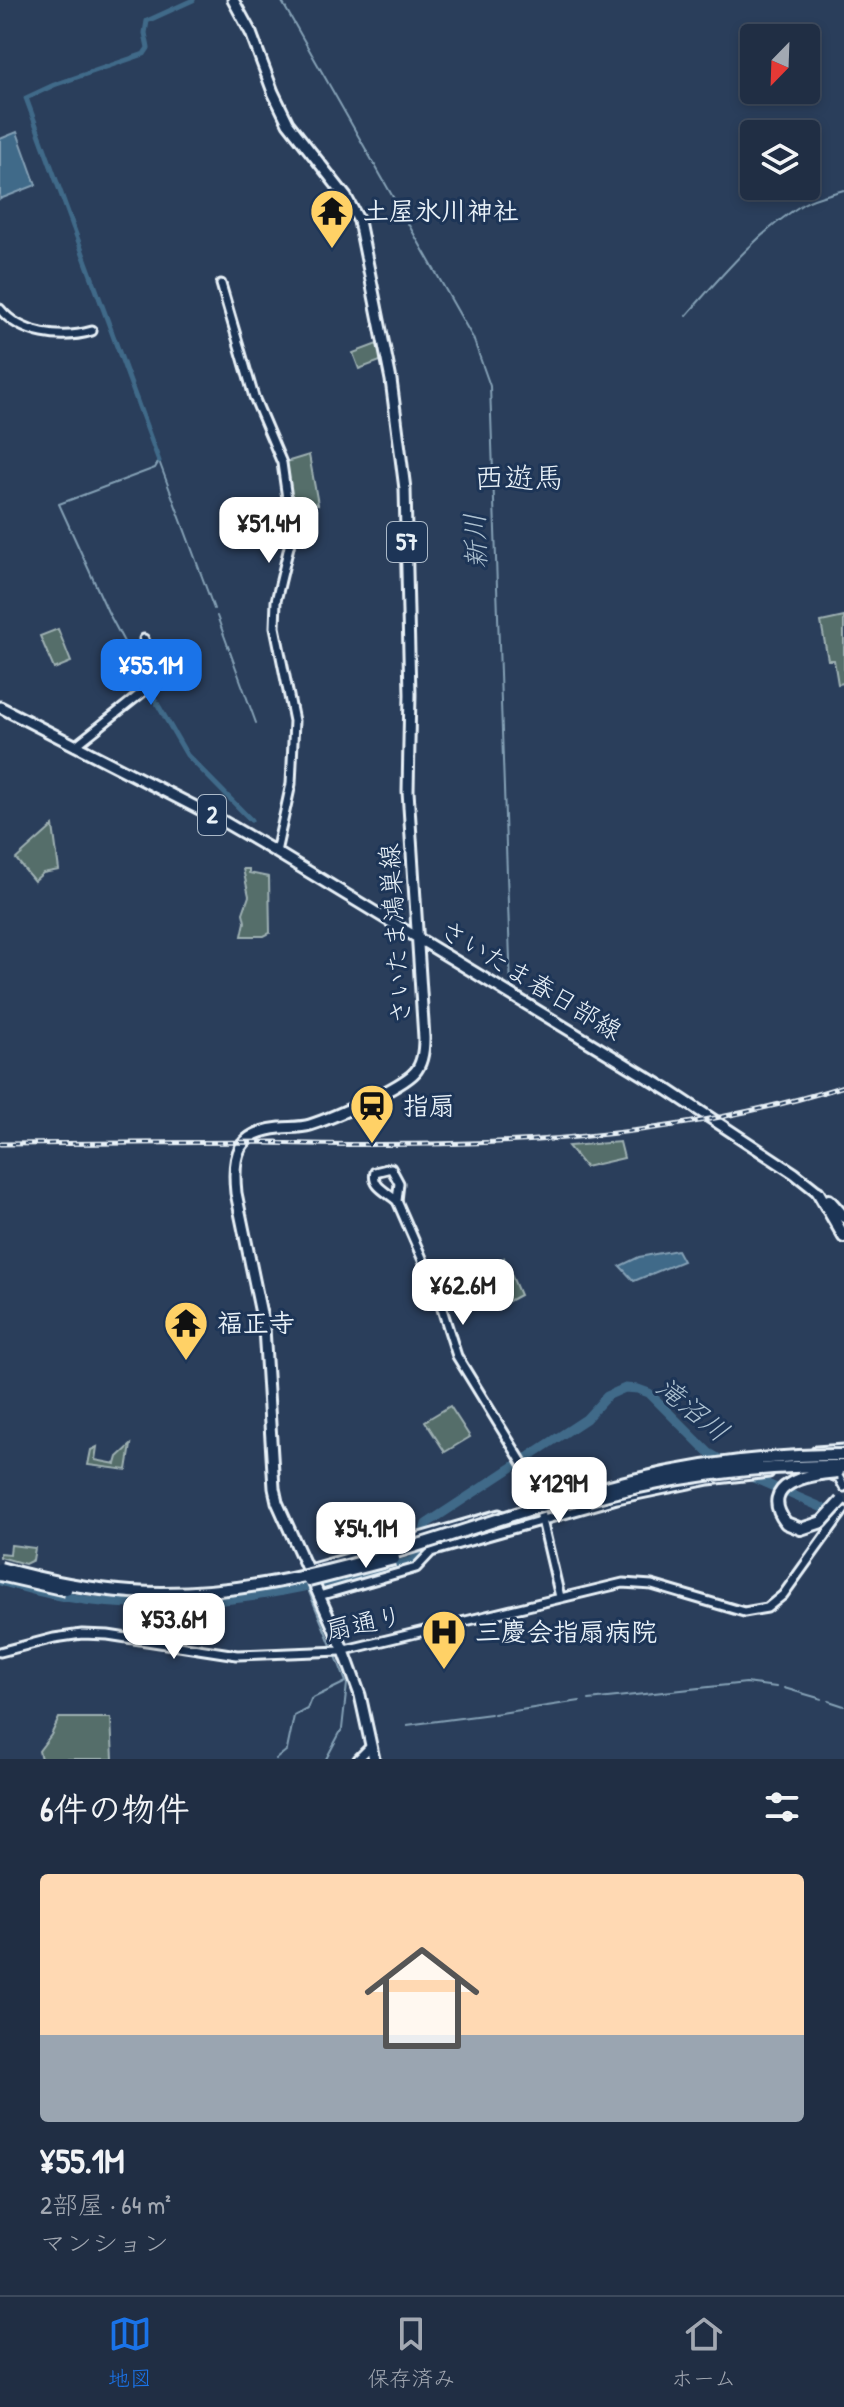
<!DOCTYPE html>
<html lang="ja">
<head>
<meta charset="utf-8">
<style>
	body { margin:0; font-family:"Patrick Hand","Klee One",sans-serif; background:#28364b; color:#f1f3f6; height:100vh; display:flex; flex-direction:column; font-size:30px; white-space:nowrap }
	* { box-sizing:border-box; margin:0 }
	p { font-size:26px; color:#a2a8b2 }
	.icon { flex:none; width:44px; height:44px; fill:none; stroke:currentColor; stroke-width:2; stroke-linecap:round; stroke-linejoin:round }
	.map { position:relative; height:1759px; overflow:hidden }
	.sheet { display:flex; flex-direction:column; background:#202e44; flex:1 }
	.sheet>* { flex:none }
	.needle { width:52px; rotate:203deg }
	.tools { position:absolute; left:740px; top:24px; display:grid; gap:16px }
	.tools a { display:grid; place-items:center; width:80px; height:80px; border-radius:8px; background:#202e44; box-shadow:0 4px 12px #0003,0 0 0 2px #3d4a5d; font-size:40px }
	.price { position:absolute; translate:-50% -68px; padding:0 18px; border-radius:16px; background:#fff; color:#222; font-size:26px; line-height:52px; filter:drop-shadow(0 2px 4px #0008) }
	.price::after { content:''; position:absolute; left:50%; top:48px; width:24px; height:18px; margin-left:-12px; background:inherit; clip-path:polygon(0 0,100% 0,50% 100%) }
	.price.current { background:#1a73e8; color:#fff }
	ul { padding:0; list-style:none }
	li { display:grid; align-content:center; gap:16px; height:424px; padding:0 40px }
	li span { display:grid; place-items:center; height:248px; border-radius:8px; color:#555 }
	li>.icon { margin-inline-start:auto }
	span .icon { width:144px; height:144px; fill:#fffc; stroke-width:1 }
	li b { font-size:34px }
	h2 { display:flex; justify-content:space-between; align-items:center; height:96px; padding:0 40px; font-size:34px }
	.tabs { display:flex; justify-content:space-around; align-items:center; height:112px; border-top:2px solid #3d4a5d; background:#202e44; font-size:22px; color:#a2a8b2 }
	.tabs a { display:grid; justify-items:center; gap:4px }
	.tabs .current { color:#1a73e8 }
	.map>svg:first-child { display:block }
	.green { fill:#546e6b; stroke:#9eb0b2; stroke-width:2 }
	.water { fill:#416a89; stroke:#84a0b5; stroke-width:2 }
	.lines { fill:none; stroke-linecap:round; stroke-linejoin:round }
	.stream { stroke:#84a0b5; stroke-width:2 }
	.canal { stroke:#416a89; stroke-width:5 }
	.river { stroke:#416a89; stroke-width:9 }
	.tertiary-casing { stroke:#e8f1f8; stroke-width:13 }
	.primary-casing { stroke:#e8f1f8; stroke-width:15 }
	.trunk-casing { stroke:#e8f1f8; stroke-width:16 }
	.tertiary { stroke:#1d3557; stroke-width:7 }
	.primary { stroke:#1d3557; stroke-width:9 }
	.trunk { stroke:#1d3557; stroke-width:10 }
	.rail-casing { stroke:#e8f1f8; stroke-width:5 }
	.rail { stroke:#1d3557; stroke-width:2; stroke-dasharray:6; stroke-linecap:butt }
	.trunk-bridge-casing { stroke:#e8f1f8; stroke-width:16; stroke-linecap:butt }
	.trunk-bridge { stroke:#1d3557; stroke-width:10 }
	.labels { text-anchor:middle; stroke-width:6; stroke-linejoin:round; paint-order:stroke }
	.shield { fill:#1d3557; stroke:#abb9c8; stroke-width:2 }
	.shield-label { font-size:24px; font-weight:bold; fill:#e8f1f8 }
	.poi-label { font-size:26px; font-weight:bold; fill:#e8f1f8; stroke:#1d3557; text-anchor:start }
	.street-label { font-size:26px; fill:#e8f1f8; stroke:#1d3557 }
	.water-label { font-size:28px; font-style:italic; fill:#aec2d1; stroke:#1d3557 }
	.quarter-label { font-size:30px; fill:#e8f1f8; stroke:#1d3557 }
</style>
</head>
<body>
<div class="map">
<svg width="844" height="1759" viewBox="0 0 844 1759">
	<rect width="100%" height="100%" fill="#2a3e5b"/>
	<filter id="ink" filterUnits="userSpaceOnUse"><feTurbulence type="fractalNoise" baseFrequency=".0125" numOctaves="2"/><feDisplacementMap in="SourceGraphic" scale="16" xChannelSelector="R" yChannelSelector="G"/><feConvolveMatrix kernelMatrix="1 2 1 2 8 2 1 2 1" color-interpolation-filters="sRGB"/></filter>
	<g filter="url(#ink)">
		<path class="green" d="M377 344 383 360 359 369 353 353Z
			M309 455 318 504 291 501 286 462Z
			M844 617V683L838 684 834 660H828L821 622Z
			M58 629 71 662 54 669 40 636Z
			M53 826 59 870 43 873 34 881 16 859Z
			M243 869H249V873L269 877 270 933 264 936H242L245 922 243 913 249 896Z
			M620 1142 624 1158 585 1167 568 1146Z
			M504 1258 520 1295 505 1303 490 1270Z
			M450 1406 470 1437 445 1452 425 1421Z
			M131 1445 127 1470 88 1465 91 1450 97 1447 95 1460 116 1464 118 1457Z
			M11 1545 35 1548 33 1560 25 1564 0 1557V1553L10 1554Z
			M59 1718H111L113 1759H41L39 1751 51 1735Z"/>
		<path class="water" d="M17 132 36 185 0 199V139Z
			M677 1250 683 1261 634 1281 620 1266 639 1257Z"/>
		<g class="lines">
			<path class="stream" d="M281 0 473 338 490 386 511 989
				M686 316C722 275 756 234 803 204 815 197 831 194 844 190
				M217 616 229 649
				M230 652 256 723
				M147 685 108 612 59 504 155 468 159 461 214 609
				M75 739 142 689
				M307 1587 333 1650
				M784 1688 822 1699
				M589 1700 746 1683 776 1687
				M829 1701 844 1706
				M494 1714 580 1701
				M407 1725 491 1714
				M276 1759 287 1750 294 1716 307 1709 311 1699 346 1682 336 1656
				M326 1759 342 1729 347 1684"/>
			<path class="canal" d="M159 461 26 98 54 85 144 54 148 48 145 33 147 21 193 0
				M147 686 187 755 251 820"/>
			<path class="river" d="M744 1474 837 1514
				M0 1581C22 1587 44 1594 66 1597 182 1618 300 1591 412 1561L416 1558 426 1524 586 1419 607 1396 625 1388 638 1389 649 1393 709 1453 728 1464"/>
			<g class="tertiary-casing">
				<path id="tertiary" d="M221 284 254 397 282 463 292 534 276 601 275 627 294 721 291 784 276 852
					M0 309C21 335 62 340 92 331
					M75 746 158 680 144 639
					M397 1201 399 1183 391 1168 375 1172C371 1187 388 1192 397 1201L436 1290 457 1356 528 1472 538 1503 560 1597
					M816 1451 844 1449
					M829 1474 839 1478 844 1487
					M309 1569 499 1514
					M319 1596 416 1568 431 1552 617 1499 709 1480 769 1473
					M0 1652 54 1638 82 1634 108 1635 237 1655 341 1651 623 1583 652 1585 744 1612 767 1608 783 1595 844 1510
					M358 1759 371 1746"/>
			</g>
			<g class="primary-casing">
				<path id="primary" d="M233 0 251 33 273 92 288 123 346 197 359 221 391 380 405 489 410 694 408 791 424 1038C424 1050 423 1063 415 1072 401 1088 332 1118 310 1125 301 1128 289 1127 280 1128 237 1132 232 1155 236 1193L264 1328 274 1488 277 1502 344 1651 360 1695 374 1759
					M0 707 219 819 276 852 668 1090 794 1173 818 1192"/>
			</g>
			<g class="trunk-casing">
				<path id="trunk" d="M818 1192 844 1237
					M829 1200 844 1217"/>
			</g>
			<use href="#tertiary" class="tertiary"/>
			<use href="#primary" class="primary"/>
			<use href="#trunk" class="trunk"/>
			<g class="rail-casing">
				<path id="rail" d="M267 1143C462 1148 657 1145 844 1086
					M0 1144 277 1142"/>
			</g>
			<use href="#rail" class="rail"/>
			<g class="trunk-bridge-casing">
				<path id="trunk-bridge" d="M838 1472C811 1474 756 1483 786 1523L801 1529 822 1522 841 1501
					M589 1499C672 1477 758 1465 844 1466
					M0 1568C43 1580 87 1589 131 1592 305 1603 468 1520 633 1480 702 1463 774 1455 844 1455
					M0 1575 66 1590
					M309 1581 394 1559"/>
			</g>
			<use href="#trunk-bridge" class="trunk-bridge"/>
		</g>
	</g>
	<defs>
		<g id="temple-pin" transform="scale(2.3)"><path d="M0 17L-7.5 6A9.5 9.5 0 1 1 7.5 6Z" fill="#ffd166" stroke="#1d3557"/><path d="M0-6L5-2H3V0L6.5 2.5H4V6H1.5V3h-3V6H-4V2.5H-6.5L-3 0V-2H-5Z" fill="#111"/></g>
		<g id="station-pin" transform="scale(2.3)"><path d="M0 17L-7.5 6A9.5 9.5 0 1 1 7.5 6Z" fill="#ffd166" stroke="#1d3557"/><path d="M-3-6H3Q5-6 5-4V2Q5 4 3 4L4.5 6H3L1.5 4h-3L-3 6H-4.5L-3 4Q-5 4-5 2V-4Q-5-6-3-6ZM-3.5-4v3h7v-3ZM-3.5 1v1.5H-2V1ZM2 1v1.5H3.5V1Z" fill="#111"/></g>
		<g id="hospital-pin" transform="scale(2.3)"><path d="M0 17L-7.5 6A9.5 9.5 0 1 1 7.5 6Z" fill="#ffd166" stroke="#1d3557"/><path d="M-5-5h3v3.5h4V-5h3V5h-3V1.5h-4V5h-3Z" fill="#111"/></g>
	</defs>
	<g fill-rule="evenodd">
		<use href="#temple-pin" x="332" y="211"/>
		<use href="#station-pin" x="372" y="1106"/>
		<use href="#temple-pin" x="186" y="1323"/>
		<use href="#hospital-pin" x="444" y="1632"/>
	</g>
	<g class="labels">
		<g class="shield">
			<rect x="387" y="522" width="40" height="40" rx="6"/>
			<rect x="198" y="795" width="28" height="40" rx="6"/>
		</g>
		<g class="shield-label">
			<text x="407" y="550">57</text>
			<text x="212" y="823">2</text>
		</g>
		<g class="poi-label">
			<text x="363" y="220">土屋氷川神社</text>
			<text x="403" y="1115">指扇</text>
			<text x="217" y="1332">福正寺</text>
			<text x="475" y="1641">三慶会指扇病院</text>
		</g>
		<g class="street-label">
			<text transform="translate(395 934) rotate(-94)" y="9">さいたま鴻巣線</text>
			<text transform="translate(531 980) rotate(31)" y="9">さいたま春日部線</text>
			<text transform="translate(364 1623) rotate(-12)" y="9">扇通り</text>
		</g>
		<g class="water-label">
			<text transform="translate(475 541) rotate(-92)" y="10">新川</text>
			<text transform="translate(693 1409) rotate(39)" y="10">滝沼川</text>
		</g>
		<g class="quarter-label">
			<text x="519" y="488">西遊馬</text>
		</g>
	</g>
</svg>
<div class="tools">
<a><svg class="needle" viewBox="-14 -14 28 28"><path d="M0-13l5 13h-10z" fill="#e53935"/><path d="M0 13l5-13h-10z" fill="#a2a8b2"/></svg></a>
<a><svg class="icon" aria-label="layers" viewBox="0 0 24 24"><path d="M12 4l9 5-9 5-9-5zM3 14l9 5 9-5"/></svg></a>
</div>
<b class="price" style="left:269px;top:565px">¥51.4M</b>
<b class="price current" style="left:151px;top:707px">¥55.1M</b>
<b class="price" style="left:463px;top:1327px">¥62.6M</b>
<b class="price" style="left:559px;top:1525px">¥129M</b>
<b class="price" style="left:366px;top:1570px">¥54.1M</b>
<b class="price" style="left:174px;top:1661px">¥53.6M</b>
</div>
<section class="sheet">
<h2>6件の物件<svg class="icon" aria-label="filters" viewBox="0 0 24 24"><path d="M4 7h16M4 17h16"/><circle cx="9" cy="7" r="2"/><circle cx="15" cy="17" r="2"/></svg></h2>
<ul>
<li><span style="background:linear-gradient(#ffd9b3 65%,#9aa5b1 0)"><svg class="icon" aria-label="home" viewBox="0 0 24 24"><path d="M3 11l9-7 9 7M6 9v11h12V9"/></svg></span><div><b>¥55.1M</b><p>2部屋 · 64 m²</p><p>マンション</p></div></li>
</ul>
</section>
<nav class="tabs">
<a class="current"><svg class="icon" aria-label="map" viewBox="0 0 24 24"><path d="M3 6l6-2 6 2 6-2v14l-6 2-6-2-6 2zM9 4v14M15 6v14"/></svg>地図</a>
<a><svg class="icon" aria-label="saved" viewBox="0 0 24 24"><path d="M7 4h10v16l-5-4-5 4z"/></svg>保存済み</a>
<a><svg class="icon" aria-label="home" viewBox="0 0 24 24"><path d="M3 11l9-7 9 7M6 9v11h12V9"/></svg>ホーム</a>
</nav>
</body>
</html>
